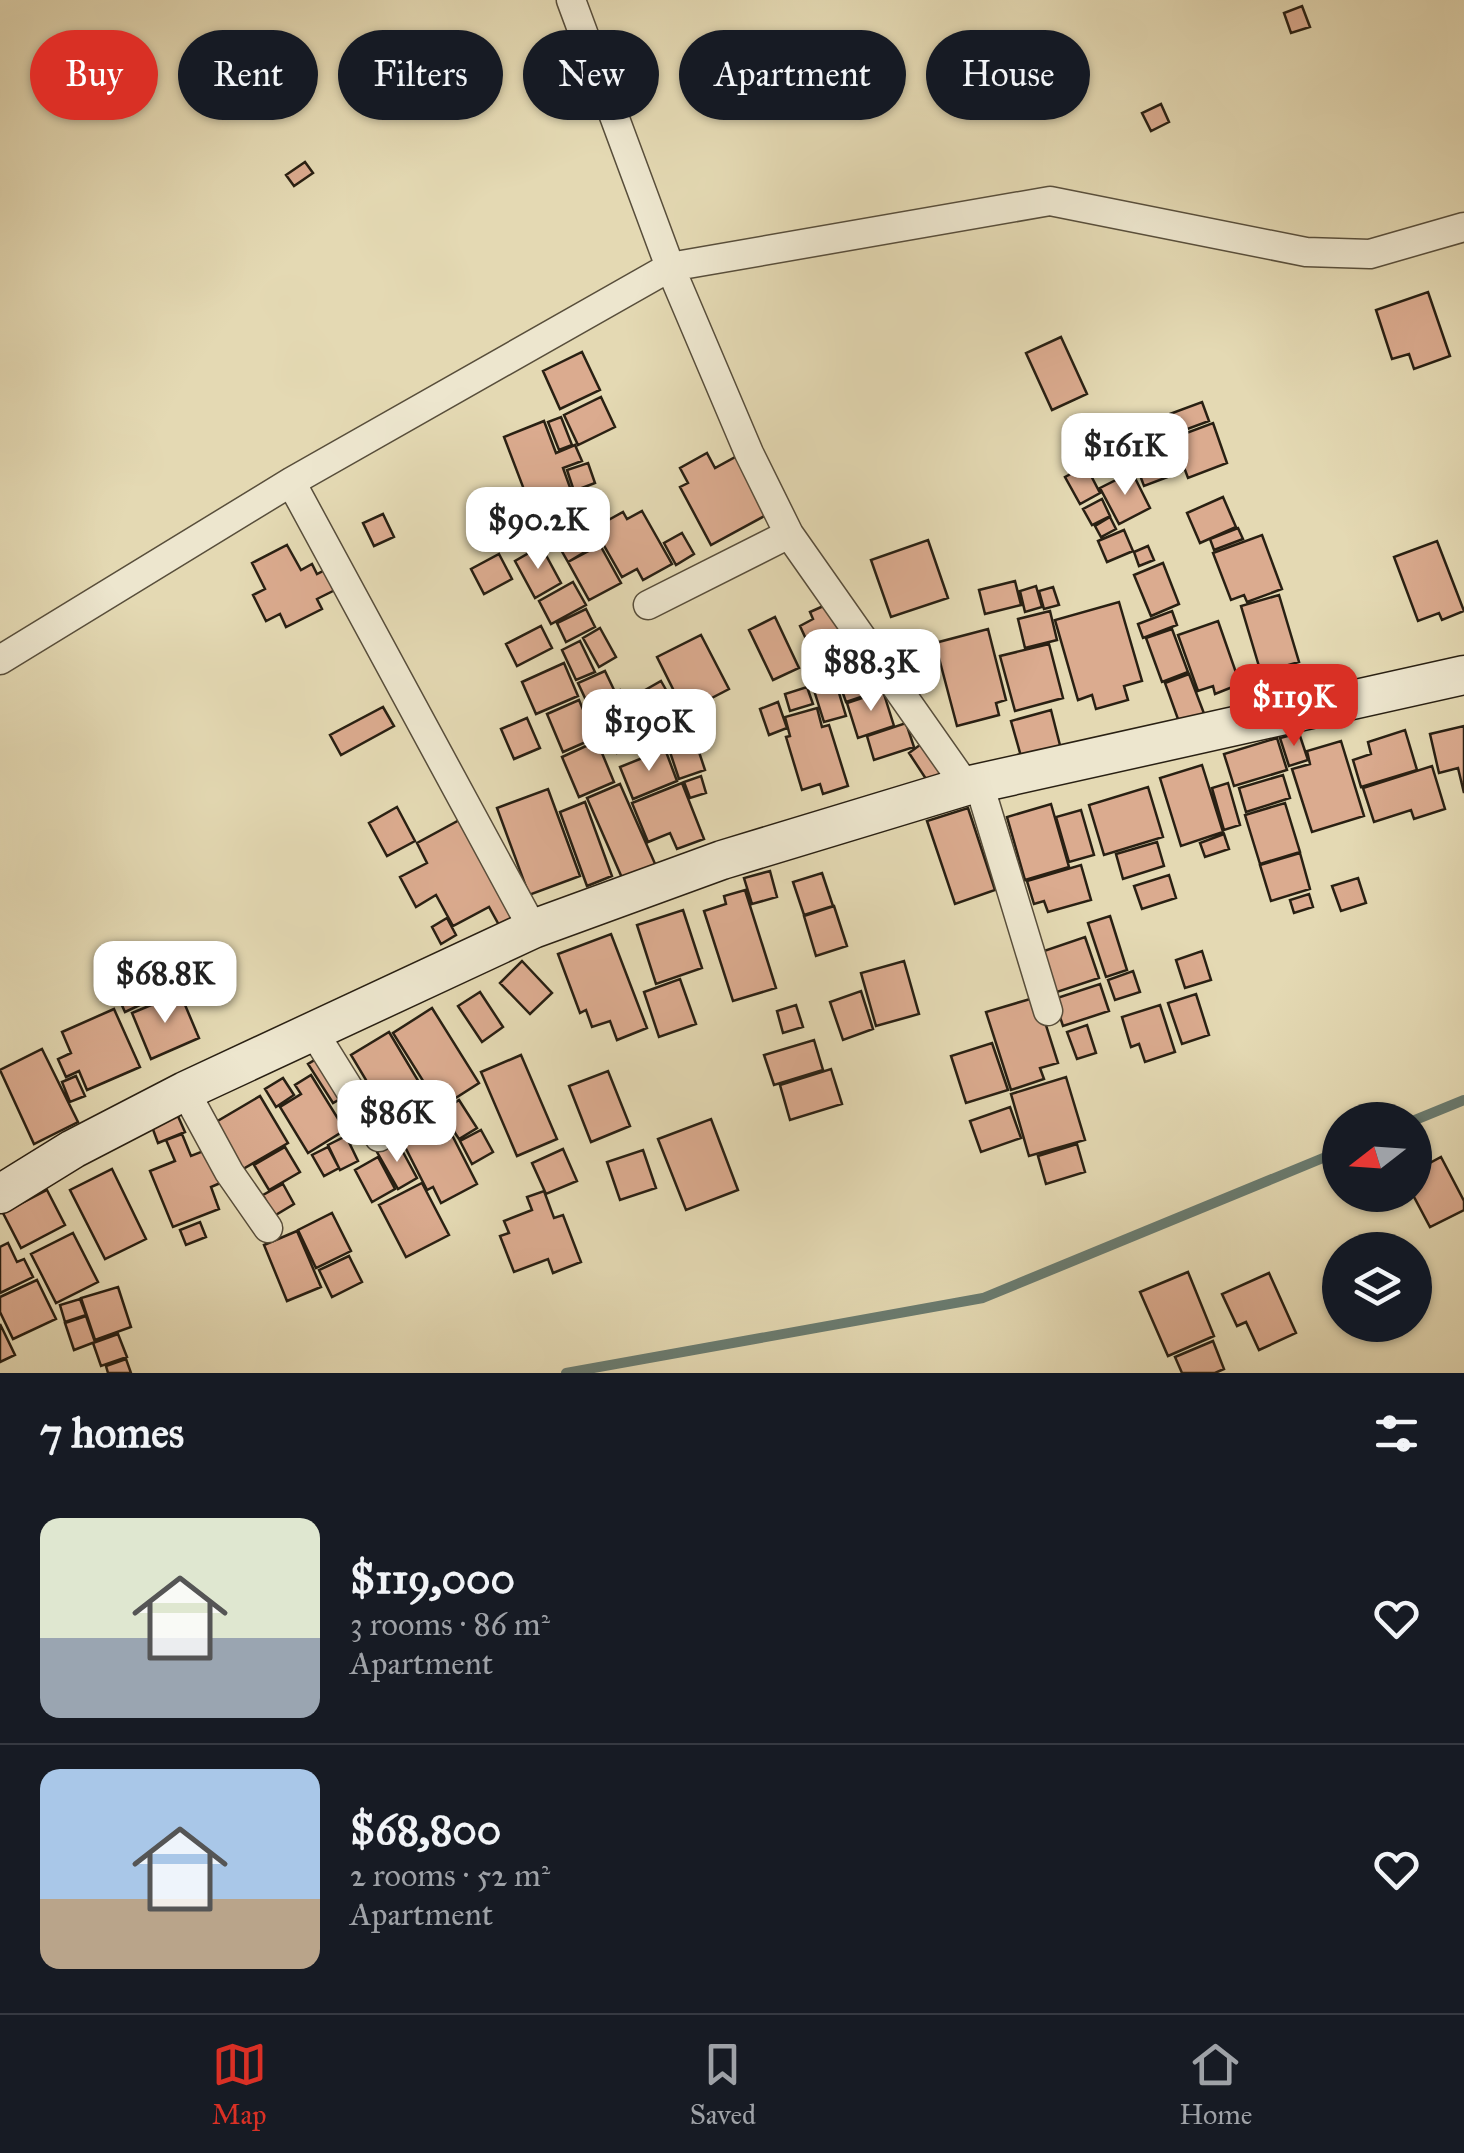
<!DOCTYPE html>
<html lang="en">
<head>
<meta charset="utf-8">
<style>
	body { margin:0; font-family:"IM FELL Great Primer",serif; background:#20242c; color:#f1f3f6; height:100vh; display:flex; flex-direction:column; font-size:38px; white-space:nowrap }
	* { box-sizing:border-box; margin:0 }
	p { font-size:32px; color:#9ea1a6 }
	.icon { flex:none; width:55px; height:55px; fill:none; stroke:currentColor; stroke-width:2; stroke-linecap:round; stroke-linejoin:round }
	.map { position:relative; height:1373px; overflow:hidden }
	.details { display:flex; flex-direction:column; background:#171b24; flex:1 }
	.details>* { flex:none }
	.banner { position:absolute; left:30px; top:30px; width:1405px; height:90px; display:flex; gap:20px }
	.needle { width:65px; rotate:253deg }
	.fabs { position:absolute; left:1322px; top:1102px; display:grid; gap:20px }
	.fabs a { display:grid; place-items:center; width:110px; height:110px; border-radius:50%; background:#171b24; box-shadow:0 2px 8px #0004; font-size:50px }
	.price { position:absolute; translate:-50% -85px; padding:0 22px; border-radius:20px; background:#fff; color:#222; font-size:32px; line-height:65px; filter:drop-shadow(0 2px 5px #0008) }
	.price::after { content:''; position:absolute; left:50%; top:60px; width:30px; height:22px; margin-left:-15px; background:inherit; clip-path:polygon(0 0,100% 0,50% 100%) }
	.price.active { background:#d93025; color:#fff }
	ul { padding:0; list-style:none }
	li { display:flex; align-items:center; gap:30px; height:250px; padding:0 40px }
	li+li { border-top:2px solid #363941 }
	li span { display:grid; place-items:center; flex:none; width:280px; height:200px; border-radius:20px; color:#555 }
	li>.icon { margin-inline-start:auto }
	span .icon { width:120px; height:120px; fill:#fffc; stroke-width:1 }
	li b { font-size:42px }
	h2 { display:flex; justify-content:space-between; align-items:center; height:120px; padding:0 40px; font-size:42px }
	.tag { padding:0 35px; border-radius:45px; background:#171b24; box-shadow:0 2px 8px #0004; font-size:35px; line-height:90px }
	.tag.active { background:#d93025; color:#fff }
	.dock { display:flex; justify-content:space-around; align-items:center; height:140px; border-top:2px solid #363941; background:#171b24; font-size:28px; color:#9ea1a6 }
	.dock a { display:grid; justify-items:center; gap:5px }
	.dock .active { color:#d93025 }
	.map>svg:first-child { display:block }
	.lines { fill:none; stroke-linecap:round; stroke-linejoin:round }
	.stream { stroke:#6a7c71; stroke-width:10 }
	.building { fill:#dbab8f; stroke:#292013; stroke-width:2.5 }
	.street-casing { stroke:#584e3b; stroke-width:31 }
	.secondary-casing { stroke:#292013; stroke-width:41 }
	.street { stroke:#ede6ce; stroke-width:28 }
	.secondary { stroke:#ede6ce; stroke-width:38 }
</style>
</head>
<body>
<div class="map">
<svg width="1464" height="1373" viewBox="0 0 1464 1373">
	<rect width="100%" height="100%" fill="#e4d9b3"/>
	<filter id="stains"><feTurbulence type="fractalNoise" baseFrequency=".002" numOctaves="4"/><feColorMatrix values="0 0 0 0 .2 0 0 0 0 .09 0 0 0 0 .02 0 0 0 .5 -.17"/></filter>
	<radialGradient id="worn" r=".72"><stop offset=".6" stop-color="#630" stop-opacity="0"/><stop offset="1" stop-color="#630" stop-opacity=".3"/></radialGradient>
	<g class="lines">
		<path class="stream" d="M1415 1120 1464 1100
			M566 1373 983 1298 1340 1151"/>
	</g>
	<path class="building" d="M1302 6 1310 27 1291 33 1284 13Z
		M1161 104 1169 122 1151 131 1142 113Z
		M305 162 313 173 294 186 286 175Z
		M1428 292 1450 356 1414 369 1409 354 1392 359 1376 310Z
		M1061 337 1087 394 1052 410 1026 353Z
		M582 352 600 390 560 409 543 371Z
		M601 397 615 427 578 445 564 415Z
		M1202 402 1209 421 1174 434 1167 415Z
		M561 417 572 445 559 450 548 422Z
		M1157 417 1165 439 1134 450 1126 429Z
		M544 421 556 453 575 445 582 461 563 468 572 493 531 508 504 437Z
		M1213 423 1227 463 1188 478 1173 438Z
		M1169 440 1181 472 1144 486 1132 454Z
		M707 453 715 468 739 455 770 513 711 545 680 487 688 483 680 468Z
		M588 463 595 483 574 491 567 470Z
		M1086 466 1100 493 1080 504 1065 477Z
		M1132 472 1150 508 1119 524 1100 488Z
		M1223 497 1236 527 1200 543 1187 513Z
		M1102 499 1110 516 1092 525 1083 509Z
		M642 511 672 564 643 580 637 569 622 577 594 528 623 512 627 519Z
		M383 514 394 537 374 546 363 523Z
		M1110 517 1116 529 1101 537 1095 526Z
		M1238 528 1243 539 1214 550 1210 539Z
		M576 529 588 550 568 562 556 541Z
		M1124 530 1133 551 1107 562 1098 541Z
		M682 533 694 554 676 565 664 543Z
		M1262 535 1282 589 1247 602 1244 595 1231 600 1213 553Z
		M928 540 948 598 891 617 871 560Z
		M1437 541 1464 611 1442 620 1439 613 1418 621 1394 557Z
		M287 545 301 570 312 564 317 574 331 567 341 587 317 599 322 609 286 627 280 614 266 621 253 595 265 589 252 563Z
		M600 545 621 583 589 600 568 562Z
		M541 546 561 583 535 598 515 561Z
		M1148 546 1154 560 1139 566 1134 552Z
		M499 554 512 579 484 594 471 569Z
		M1163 563 1179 604 1151 616 1134 575Z
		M1015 581 1021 605 985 614 979 590Z
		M573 582 586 605 551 624 539 601Z
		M1036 586 1042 607 1025 612 1020 591Z
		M1053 587 1059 605 1044 609 1039 591Z
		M1279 595 1299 662 1261 673 1241 606Z
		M1119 602 1142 681 1124 686 1128 700 1096 709 1092 695 1078 700 1055 620Z
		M828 604 852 655 833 664 830 659 818 665 800 626 813 619 810 612Z
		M586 609 595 627 566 642 557 623Z
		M1050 611 1057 640 1025 648 1018 619Z
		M1172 611 1177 625 1143 638 1138 624Z
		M775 617 799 668 773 680 749 630Z
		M1218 621 1240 684 1215 694 1213 686 1198 691 1178 635Z
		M541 626 552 648 517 666 506 644Z
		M600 628 616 657 599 667 583 638Z
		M988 629 1006 700 996 703 999 715 957 726 935 643Z
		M1172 629 1188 672 1162 682 1146 638Z
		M701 635 729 689 702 703 697 692 679 701 657 657Z
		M580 641 595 672 576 680 562 650Z
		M1049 644 1063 698 1015 711 1000 656Z
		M564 663 578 696 536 714 522 682Z
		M1292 665 1302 700 1263 711 1253 677Z
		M605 671 615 692 620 690 632 716 600 730 578 683Z
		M880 672 885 689 846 702 840 685Z
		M1189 674 1208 724 1183 733 1165 683Z
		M835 680 846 716 824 722 813 687Z
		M661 681 678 711 651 727 633 697Z
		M807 687 813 704 790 711 785 694Z
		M883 691 894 726 858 738 847 703Z
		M579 700 595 738 563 752 547 714Z
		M778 702 787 728 769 735 760 709Z
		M383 707 394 726 341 755 330 735Z
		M817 708 822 727 829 725 848 786 823 794 820 784 802 790 786 737 790 736 785 717Z
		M1051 710 1063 757 1024 767 1011 721Z
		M527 718 540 748 514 759 501 729Z
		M689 722 705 770 679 779 663 731Z
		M906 723 914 747 874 760 867 736Z
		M908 726 951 771 930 785 909 753 920 745Z
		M1464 726V793L1458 768 1439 773 1430 734Z
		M630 730 637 745 617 753 611 739Z
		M1405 730 1417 770 1361 787 1353 760 1371 754 1368 742Z
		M1299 733 1308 760 1289 766 1280 738Z
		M1277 738 1287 770 1234 786 1224 754Z
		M597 741 614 782 579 797 562 757Z
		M1341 741 1364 816 1312 832 1292 769 1310 764 1307 751Z
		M665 749 677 781 633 799 620 767Z
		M1202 765 1223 832 1181 846 1160 778Z
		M1432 766 1445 809 1414 819 1411 810 1374 822 1363 788Z
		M1283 775 1290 798 1246 812 1239 788Z
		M701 776 706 793 690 798 684 782Z
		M682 783 704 839 677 849 670 833 648 842 632 803Z
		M1228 783 1240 825 1224 830 1212 788Z
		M620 784 656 866 623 880 587 798Z
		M1148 787 1163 837 1104 855 1089 805Z
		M548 789 580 876 529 895 497 808Z
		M585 802 612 876 587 886 560 812Z
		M1285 803 1300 852 1260 864 1245 815Z
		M1051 804 1069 867 1025 880 1007 817Z
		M397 807 415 841 387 856 369 823Z
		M968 808 995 890 955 904 927 821Z
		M1081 810 1094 855 1069 862 1056 817Z
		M465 817 522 925 504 934 489 907 453 926 436 895 416 907 400 877 427 863 417 843Z
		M1224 834 1229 849 1205 857 1200 843Z
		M1157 842 1164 866 1123 879 1116 854Z
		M1300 853 1310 889 1271 901 1260 865Z
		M1081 865 1091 900 1048 912 1044 901 1034 904 1027 881Z
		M770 871 777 897 752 904 744 878Z
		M822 873 833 906 804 915 793 882Z
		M1169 875 1176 898 1142 909 1134 886Z
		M1358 878 1366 903 1341 911 1332 886Z
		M745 890 776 988 733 1001 704 911 726 904 724 896Z
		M1309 894 1313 907 1294 913 1290 900Z
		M834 906 847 946 816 956 804 916Z
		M683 910 702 968 656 984 637 925Z
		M1110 916 1127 970 1106 977 1088 923Z
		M447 918 456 935 441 944 432 927Z
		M611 934 647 1028 617 1040 610 1021 592 1027 586 1010 580 1013 558 954Z
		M1085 937 1099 978 1054 993 1041 952Z
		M1202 951 1211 980 1185 988 1176 960Z
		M155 958 170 991 125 1012 110 979Z
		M522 961 552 993 530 1014 500 983Z
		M904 961 919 1014 876 1026 861 973Z
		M1133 971 1140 992 1115 1000 1108 980Z
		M680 979 696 1024 659 1037 644 992Z
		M1100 984 1109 1011 1063 1026 1054 999Z
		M861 991 873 1029 843 1040 830 1002Z
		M480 992 503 1027 482 1042 458 1006Z
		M180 993 199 1038 151 1059 132 1013Z
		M1196 994 1209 1035 1182 1044 1168 1003Z
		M1037 997 1058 1063 1040 1068 1044 1079 1011 1090 986 1012Z
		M796 1005 803 1027 783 1033 777 1011Z
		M1160 1005 1175 1052 1145 1062 1139 1044 1131 1047 1122 1017Z
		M432 1008 479 1083 440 1108 393 1033Z
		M114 1009 140 1067 87 1090 79 1071 66 1077 58 1059 71 1053 62 1032Z
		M1087 1025 1096 1053 1077 1059 1067 1032Z
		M389 1032 435 1109 397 1132 351 1055Z
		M814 1040 823 1070 774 1085 764 1055Z
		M992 1043 1008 1090 966 1103 951 1056Z
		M42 1049 78 1122 34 1144 0 1070Z
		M323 1055 347 1095 333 1103 308 1064Z
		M521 1055 557 1139 517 1156 481 1072Z
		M831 1069 842 1104 790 1120 780 1085Z
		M608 1071 630 1126 591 1142 569 1086Z
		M311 1075 345 1130 308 1153 280 1107 301 1094 295 1085Z
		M76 1076 85 1096 70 1102 62 1082Z
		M1066 1077 1085 1140 1029 1156 1011 1094Z
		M283 1078 294 1095 276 1107 265 1089Z
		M260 1096 288 1143 243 1169 216 1122Z
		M459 1100 477 1128 459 1139 441 1112Z
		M1010 1107 1021 1138 981 1152 970 1121Z
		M177 1114 185 1132 158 1143 151 1124Z
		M427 1118 440 1142 452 1135 477 1184 441 1203 433 1187 427 1190 398 1133Z
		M711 1119 738 1190 686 1210 658 1139Z
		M481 1130 493 1152 472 1164 460 1141Z
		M182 1134 191 1156 211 1148 225 1181 211 1187 219 1209 173 1227 150 1171 175 1161 166 1140Z
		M346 1136 358 1161 340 1170 328 1145Z
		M397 1141 417 1178 398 1189 377 1152Z
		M1077 1144 1085 1172 1046 1184 1038 1156Z
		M285 1147 300 1172 269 1190 254 1165Z
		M328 1147 339 1168 324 1176 312 1155Z
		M563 1149 577 1181 546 1194 532 1163Z
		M643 1150 656 1188 620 1200 607 1162Z
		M378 1157 395 1189 372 1202 355 1170Z
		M1441 1157 1464 1201V1210L1430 1227 1413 1195 1415 1171Z
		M112 1169 146 1239 105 1259 70 1190Z
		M422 1183 449 1235 406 1257 379 1205Z
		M283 1184 294 1204 274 1216 263 1195Z
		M47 1190 65 1225 21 1248 3 1213Z
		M544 1191 554 1218 563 1215 581 1262 553 1273 548 1259 514 1272 500 1236 509 1233 504 1221 532 1210 527 1197Z
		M332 1213 351 1251 316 1268 298 1230Z
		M200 1222 206 1237 186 1245 180 1230Z
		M297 1231 321 1287 287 1301 264 1245Z
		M73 1233 98 1282 56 1303 31 1254Z
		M8 1243 17 1262 24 1259 33 1277 0 1293V1247Z
		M349 1256 362 1282 332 1297 319 1270Z
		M1188 1272 1214 1336 1168 1356 1140 1292Z
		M1269 1273 1296 1333 1259 1350 1246 1322 1237 1326 1222 1294Z
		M37 1280 56 1319 13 1339 0 1312V1297Z
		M118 1287 131 1327 95 1340 81 1298Z
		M80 1299 86 1315 65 1322 60 1305Z
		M86 1316 95 1342 74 1350 65 1323Z
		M0 1324 15 1355 0 1362Z
		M118 1334 127 1357 101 1366 93 1343Z
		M1213 1341 1224 1369 1215 1373H1182L1175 1357Z
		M126 1359 131 1373H108L106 1366Z"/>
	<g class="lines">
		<g class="street-casing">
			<path id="street" d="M571 0 670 267 749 453 789 534 966 786
				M291 482 533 929
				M648 605 789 534
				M0 660 291 482 670 267 1050 201 1306 252 1370 254 1464 227
				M979 784 1048 1011
				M313 1031 379 1137
				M185 1091 229 1172 268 1228"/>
		</g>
		<g class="secondary-casing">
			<path id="secondary" d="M0 1194 73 1149 185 1091 533 929 722 860 966 786 1464 675"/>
		</g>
		<use href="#street" class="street"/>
		<use href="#secondary" class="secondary"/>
	</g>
	<rect width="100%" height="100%" filter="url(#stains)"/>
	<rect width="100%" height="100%" fill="url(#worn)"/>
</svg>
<div class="fabs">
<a><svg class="needle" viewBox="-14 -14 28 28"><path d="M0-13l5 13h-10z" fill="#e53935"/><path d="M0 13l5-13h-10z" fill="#9ea1a6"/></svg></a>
<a><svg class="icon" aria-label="layers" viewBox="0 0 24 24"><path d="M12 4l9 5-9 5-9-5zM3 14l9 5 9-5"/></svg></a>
</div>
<b class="price" style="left:1125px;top:498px">$161K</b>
<b class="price" style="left:538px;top:572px">$90.2K</b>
<b class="price" style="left:871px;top:714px">$88.3K</b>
<b class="price active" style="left:1294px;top:749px">$119K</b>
<b class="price" style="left:649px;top:774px">$190K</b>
<b class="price" style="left:165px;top:1026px">$68.8K</b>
<b class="price" style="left:397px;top:1165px">$86K</b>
<div class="banner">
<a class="tag active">Buy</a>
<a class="tag">Rent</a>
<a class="tag">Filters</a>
<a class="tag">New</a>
<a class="tag">Apartment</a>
<a class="tag">House</a>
</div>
</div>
<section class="details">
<h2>7 homes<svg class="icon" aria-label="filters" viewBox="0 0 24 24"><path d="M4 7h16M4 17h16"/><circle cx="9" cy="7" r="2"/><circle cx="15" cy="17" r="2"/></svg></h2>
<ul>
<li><span style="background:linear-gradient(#dfe7d0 60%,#9aa5b1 0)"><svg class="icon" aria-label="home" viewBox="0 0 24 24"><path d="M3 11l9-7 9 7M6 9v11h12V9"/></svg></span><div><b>$119,000</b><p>3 rooms · 86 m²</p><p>Apartment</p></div><svg class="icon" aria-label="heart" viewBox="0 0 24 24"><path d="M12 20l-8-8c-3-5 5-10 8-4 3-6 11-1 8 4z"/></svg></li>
<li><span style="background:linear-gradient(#a9c7e8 65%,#b9a48a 0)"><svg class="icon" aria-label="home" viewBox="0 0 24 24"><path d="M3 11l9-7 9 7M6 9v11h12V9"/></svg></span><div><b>$68,800</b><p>2 rooms · 52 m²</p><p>Apartment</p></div><svg class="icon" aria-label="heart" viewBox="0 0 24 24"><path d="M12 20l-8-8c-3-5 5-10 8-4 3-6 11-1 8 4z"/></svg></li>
</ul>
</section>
<nav class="dock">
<a class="active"><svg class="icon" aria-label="map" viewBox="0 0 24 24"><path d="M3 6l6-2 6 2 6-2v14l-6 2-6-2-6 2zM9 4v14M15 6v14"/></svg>Map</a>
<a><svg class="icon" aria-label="saved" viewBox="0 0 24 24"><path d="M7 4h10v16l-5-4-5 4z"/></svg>Saved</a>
<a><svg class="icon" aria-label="home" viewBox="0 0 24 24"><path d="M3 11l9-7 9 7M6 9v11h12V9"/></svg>Home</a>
</nav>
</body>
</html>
